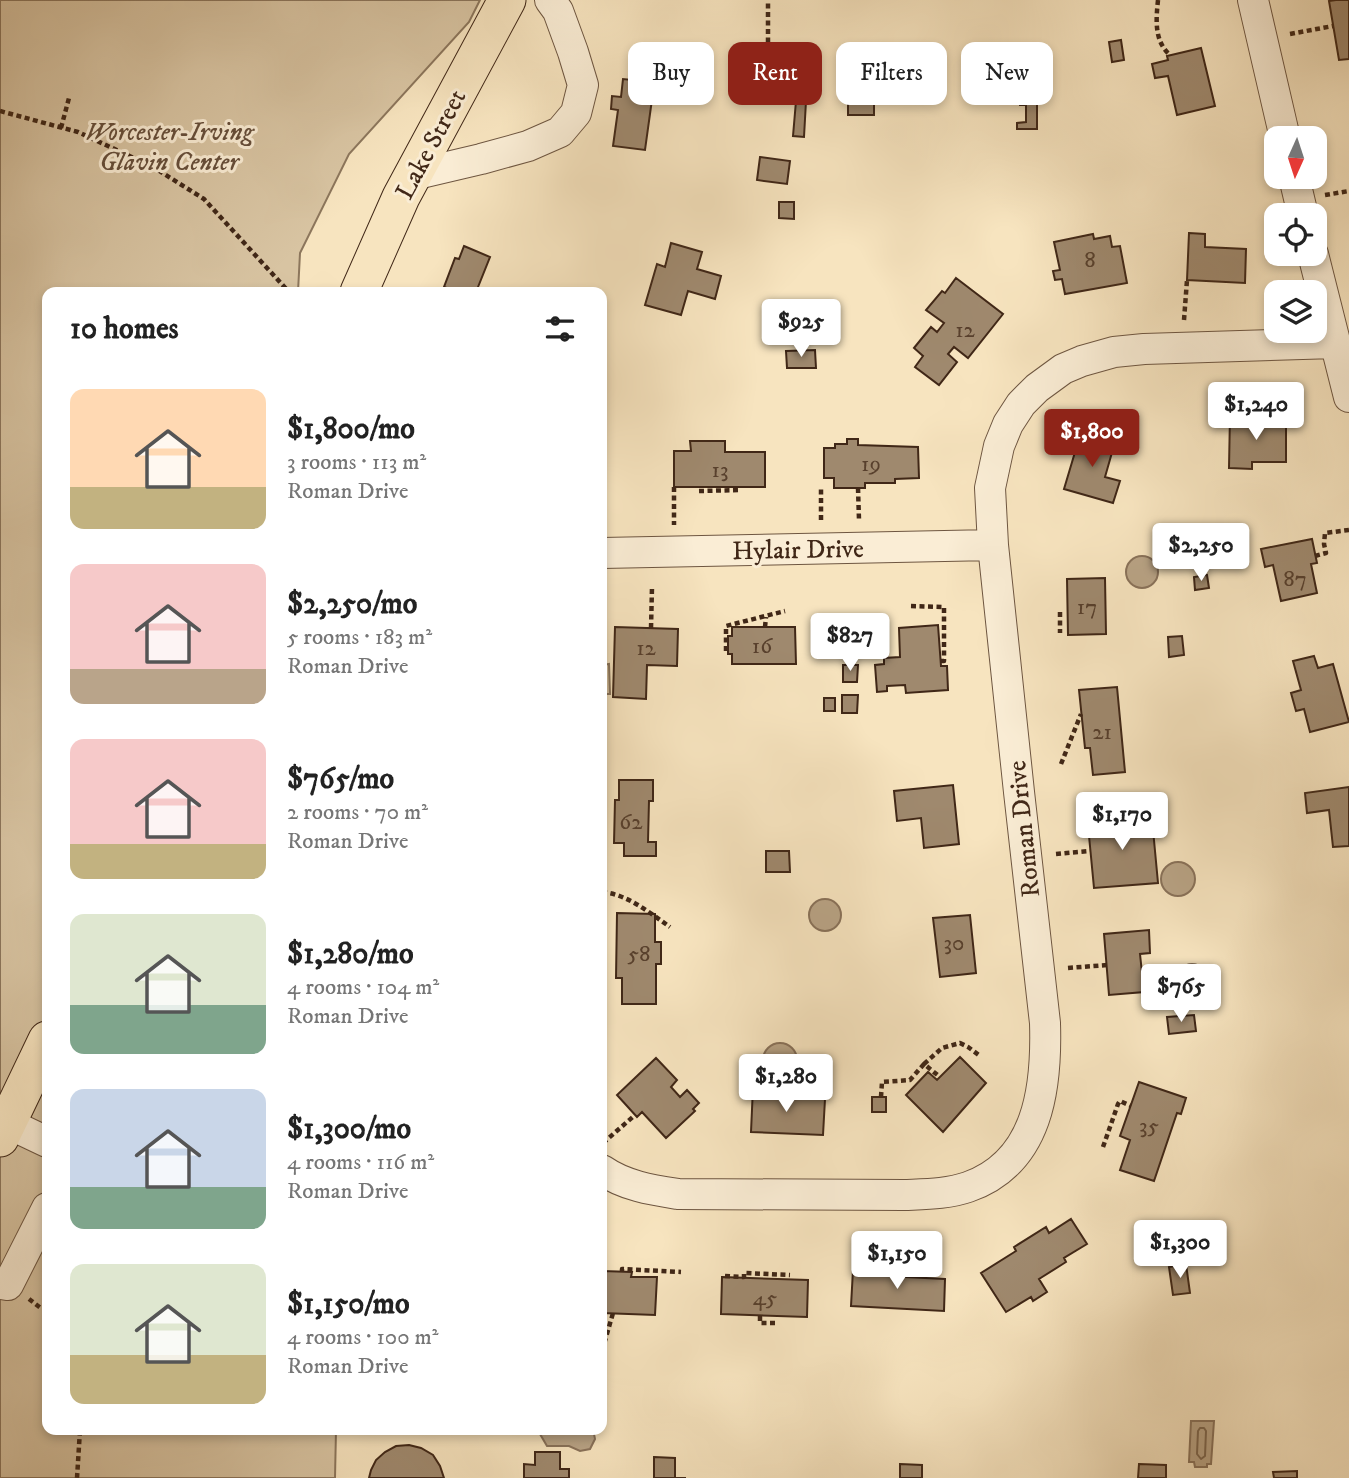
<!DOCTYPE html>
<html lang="en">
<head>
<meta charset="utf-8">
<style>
	body { margin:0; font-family:"IM FELL DW Pica",serif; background:#f2f2f2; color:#222; height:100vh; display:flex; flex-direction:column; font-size:26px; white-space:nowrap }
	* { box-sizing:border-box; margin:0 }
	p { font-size:23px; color:#767676 }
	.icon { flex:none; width:38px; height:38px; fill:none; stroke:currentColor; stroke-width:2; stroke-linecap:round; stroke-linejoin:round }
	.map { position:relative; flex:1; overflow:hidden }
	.side { position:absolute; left:42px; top:287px; width:565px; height:1148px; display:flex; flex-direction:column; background:#fff; border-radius:14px; box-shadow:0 4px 10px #0003 }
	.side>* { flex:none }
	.guide { position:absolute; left:628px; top:42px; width:614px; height:63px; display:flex; gap:14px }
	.needle { width:46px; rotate:183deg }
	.buttons { position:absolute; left:1264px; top:126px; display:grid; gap:14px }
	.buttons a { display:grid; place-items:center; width:63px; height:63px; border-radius:14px; background:#fff; box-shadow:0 4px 10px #0003; font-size:35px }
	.price { position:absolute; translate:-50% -60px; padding:0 16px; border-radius:7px; background:#fff; color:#222; font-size:23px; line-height:46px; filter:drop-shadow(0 2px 4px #0008) }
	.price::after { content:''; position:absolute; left:50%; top:42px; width:21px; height:16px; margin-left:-10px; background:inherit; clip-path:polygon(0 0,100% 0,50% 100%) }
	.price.on { background:#8f2418; color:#fff }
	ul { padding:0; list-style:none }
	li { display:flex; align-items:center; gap:21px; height:175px; padding:0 28px }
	li span { display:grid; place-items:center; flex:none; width:196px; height:140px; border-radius:14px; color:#555 }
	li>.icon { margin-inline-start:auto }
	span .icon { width:84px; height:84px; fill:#fffc; stroke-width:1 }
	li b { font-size:30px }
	h2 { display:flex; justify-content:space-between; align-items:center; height:84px; padding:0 28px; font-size:30px }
	.chip { padding:0 24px; border-radius:14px; background:#fff; box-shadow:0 4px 10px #0003; font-size:24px; line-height:63px }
	.chip.on { background:#8f2418; color:#fff }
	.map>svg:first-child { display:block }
	.green { fill:#d8c4a2; stroke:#8c765c; stroke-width:2 }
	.water { fill:#b9a486; stroke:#89725a; stroke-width:2 }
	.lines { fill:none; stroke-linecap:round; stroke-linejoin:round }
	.shore { stroke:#7c664e; stroke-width:2 }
	.building { fill:#9f896e; stroke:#402717; stroke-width:2 }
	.minor-casing { stroke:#6e5641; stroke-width:32 }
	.major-casing { stroke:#402717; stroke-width:39 }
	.path { stroke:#402717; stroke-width:4.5; stroke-dasharray:5 3.5; stroke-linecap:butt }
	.minor { stroke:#faedd5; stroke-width:30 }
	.major { stroke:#f7e4bf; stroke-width:37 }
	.labels { text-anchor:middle; stroke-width:6; stroke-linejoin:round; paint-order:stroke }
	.number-label { font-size:23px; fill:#58402d }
	.park-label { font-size:26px; font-style:italic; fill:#664e3a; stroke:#faedd5 }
	.street-label { font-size:26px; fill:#402717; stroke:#faedd5 }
</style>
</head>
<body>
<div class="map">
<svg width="1349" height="1478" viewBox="0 0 1349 1478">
	<rect width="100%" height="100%" fill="#f7e4bf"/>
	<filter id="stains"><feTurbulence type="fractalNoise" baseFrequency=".00286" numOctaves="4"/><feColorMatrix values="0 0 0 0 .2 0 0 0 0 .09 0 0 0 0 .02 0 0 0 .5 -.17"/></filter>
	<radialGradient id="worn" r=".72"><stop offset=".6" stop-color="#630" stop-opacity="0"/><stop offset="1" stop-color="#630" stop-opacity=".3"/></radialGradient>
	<path class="green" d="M0 0H480L469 22 349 154 300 253 298 292H47V1430H336L335 1478H0Z
		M609 664 610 694H602V665Z"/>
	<path class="water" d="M1126 572a16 16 0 1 1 32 0a16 16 0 1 1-32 0Z
		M1161 879a17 17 0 1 1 34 0a17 17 0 1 1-34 0Z
		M809 915a16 16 0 1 1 32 0a16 16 0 1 1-32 0Z
		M1177 979a15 15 0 1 1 30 0a15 15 0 1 1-30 0Z
		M763 1060a17 17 0 1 1 34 0a17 17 0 1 1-34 0Z
		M1191 1421H1214L1211 1464H1207V1467H1195L1194 1462H1189Z
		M543 1430H590L594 1434 595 1439 590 1449 580 1451 569 1446H547L540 1434Z"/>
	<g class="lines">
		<path class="shore" d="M1200 1428H1204L1206 1431 1205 1456 1201 1459 1197 1454 1198 1431Z"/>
	</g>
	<path class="building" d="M1336 0H1349V59L1339 60 1329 1Z
		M1121 40 1124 60 1112 62 1109 42Z
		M1201 48 1215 106 1177 115 1168 76 1155 78 1152 64 1168 60 1167 56Z
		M792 50 794 89 737 91 735 52Z
		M890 57H907V95L874 96V115H848V94H841V72H848V58Z
		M980 64H1024V83H1037V129H1017V123L1026 122V105H1020V98L980 97Z
		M633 68 647 70 646 84 654 85 645 150 613 146 618 110 611 109 612 96 621 97 623 79 632 80Z
		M796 101H806L804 137 793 136Z
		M760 157 790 161 787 184 757 180Z
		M779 202H794V219L779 218Z
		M1189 233 1205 234V247L1246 249 1245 283 1187 280Z
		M1093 234 1094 239 1110 236 1112 247 1120 246 1127 283 1065 294 1062 279 1055 280 1053 271 1060 270 1054 242Z
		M671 243 702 252 697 269 721 276 715 299 688 291 681 315 645 305 657 264 665 267Z
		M464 246 490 257 476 292H457L444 287 455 258 459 259Z
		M956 278 1003 314 968 358 954 347 948 354 957 362 939 385 915 367 923 356 914 348 931 327 937 332 944 323 926 310 942 291 945 293Z
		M815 350 816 368H787L786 351Z
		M1230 415H1255V423H1286V462H1252V469L1229 468Z
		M1081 432 1115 442 1105 477 1120 481 1113 503 1064 489Z
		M847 439H858V445L918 447 919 478 895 479V483H865V488H834V478H824V448H835V444H847Z
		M690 441H725V452H765V487H674V451H691Z
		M1312 539 1317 563 1311 564 1317 593 1281 601 1273 565 1265 567 1261 549Z
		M1207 575 1209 588 1195 590 1194 577Z
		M1105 578 1106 634 1068 635 1067 579Z
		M938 625 941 666H947L948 690 906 693 905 685 887 686V691L877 692 875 665 884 664V658L900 657 899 628Z
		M615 627 678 629 677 666 647 665 646 699 613 697Z
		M732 627H795L796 664H732V654H728V636H732Z
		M1182 636 1184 655 1169 657 1168 637Z
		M1314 656 1318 668 1333 664 1349 722 1310 732 1304 709 1296 711 1291 693 1301 690 1293 661Z
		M843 665H858L857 682H843Z
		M1117 687 1125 772 1093 775 1090 748H1085L1079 690Z
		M842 695H858L857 713H842Z
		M824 698H835V711H824Z
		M619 780H653V801H649L648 842H656V856H624V843H614L615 800H619Z
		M953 785 959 844 924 848 921 818 897 821 894 791Z
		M1349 787V846L1333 847 1329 810 1307 813 1305 793Z
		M1110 813 1111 822 1152 819 1158 883 1094 888 1087 815Z
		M766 851H789L790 872H766Z
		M617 913 655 914V942H661V964H656V1004H622V978H616Z
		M970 915 976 973 940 977 933 918Z
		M1149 930 1150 953 1140 954 1144 992 1109 995 1104 934Z
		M1194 1015 1196 1031 1169 1034 1167 1017Z
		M960 1057 986 1083 943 1132 906 1095 928 1072 937 1080Z
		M656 1058 677 1080 671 1087 680 1097 687 1090 699 1103 693 1109 695 1111 666 1138 642 1112 637 1117 617 1095Z
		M1139 1082 1186 1098 1181 1114 1177 1113 1154 1181 1120 1170 1130 1140 1120 1136Z
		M753 1087 775 1088 774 1097 825 1099 823 1135 751 1132Z
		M872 1097H886V1112H872Z
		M1071 1219 1087 1244 1064 1258 1066 1262 1039 1279 1047 1292 1033 1301 1031 1297 1006 1312 981 1273 1016 1251 1014 1247 1046 1227 1049 1233Z
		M1186 1264 1190 1293 1173 1295 1169 1267Z
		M853 1270 907 1273 906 1277 945 1279 944 1311 851 1306Z
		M602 1271 632 1272 631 1277H657L655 1315 602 1313Z
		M722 1277 808 1280 807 1317 721 1314Z
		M409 1445 421 1448 433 1455 440 1466 444 1478H369L371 1470 376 1460 385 1452 396 1446Z
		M535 1452H560V1469H569V1478H524V1464L535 1465Z
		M654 1457 675 1458V1478H686H654Z
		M900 1464 922 1465V1478H900Z
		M1139 1464 1166 1465V1478H1138Z
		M1297 1471V1478H1274L1273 1472Z"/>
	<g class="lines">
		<g class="minor-casing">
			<path id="minor" d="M1253 0 1285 138
				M413 175 481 159 528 146 560 132 576 113 583 85 573 52 558 11 550 0
				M1294 177 1303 215
				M1313 254 1349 397
				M602 553 993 545
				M7 1123 47 1142
				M602 1170C625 1186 652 1190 678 1194L904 1195C925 1194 948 1194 968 1187 1039 1162 1047 1087 1045 1023L1019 792 993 545 990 488 999 446 1008 424 1021 404 1037 388 1063 369 1082 361 1114 352 1144 349 1335 343
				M0 1284 8 1285 47 1208"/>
		</g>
		<g class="major-casing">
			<path id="major" d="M359 292 401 197 507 0
				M0 1138 47 1040"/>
		</g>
		<path class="path" d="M1158 0C1156 20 1154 41 1170 55
			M1290 34 1333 26
			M768 51V0
			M1002 64 1003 52H1040
			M0 111 78 132 153 167 204 199 289 292
			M61 128 69 98
			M1325 195 1349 191
			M1184 320 1187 280
			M674 487V525
			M858 488 859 520
			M699 491 740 490
			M821 520V486
			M1315 556 1326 553 1324 544 1325 533 1349 530
			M911 606 944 607V661H941
			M1060 612V633
			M765 627 766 617
			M651 628 652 587
			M726 651V626L785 611
			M1061 764 1081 714
			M1056 854 1090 851
			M602 892C627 894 650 913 670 927
			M1068 968 1107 965
			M924 1064 942 1048 960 1043 968 1047 980 1056
			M881 1097 882 1082 910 1080 924 1064 940 1077
			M603 1143 635 1115
			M1103 1147 1118 1104 1120 1101 1131 1106
			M879 1271 878 1267 928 1270
			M622 1272V1269L681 1272
			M725 1276 744 1277V1273L790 1275
			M29 1299 42 1309 47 1310
			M760 1316V1323H776
			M602 1351 613 1313
			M77 1478 80 1430"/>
		<use href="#minor" class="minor"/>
		<use href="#major" class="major"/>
	</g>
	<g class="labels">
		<g class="number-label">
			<text x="1090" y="267">8</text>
			<text x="965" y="337">12</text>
			<text x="871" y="471">19</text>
			<text x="720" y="477">13</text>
			<text x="1295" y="586">87</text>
			<text x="1087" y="614">17</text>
			<text x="762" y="653">16</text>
			<text x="646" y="655">12</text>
			<text x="1102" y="739">21</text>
			<text x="631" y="829">62</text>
			<text x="954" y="950">30</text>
			<text x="639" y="961">58</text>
			<text x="1149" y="1133">35</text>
			<text x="765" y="1305">45</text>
		</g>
		<g class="park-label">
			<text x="169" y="140">Worcester-Irving<tspan x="169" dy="30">Glavin Center</tspan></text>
		</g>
		<g class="street-label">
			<text transform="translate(430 144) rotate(-62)" y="9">Lake Street</text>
			<text transform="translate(798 549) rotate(-1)" y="9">Hylair Drive</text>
			<text transform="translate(1023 829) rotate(-96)" y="9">Roman Drive</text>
		</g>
	</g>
	<rect width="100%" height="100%" filter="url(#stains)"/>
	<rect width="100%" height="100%" fill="url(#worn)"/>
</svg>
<div class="buttons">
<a><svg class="needle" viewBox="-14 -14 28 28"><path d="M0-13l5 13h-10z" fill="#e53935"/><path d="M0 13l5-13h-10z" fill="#767676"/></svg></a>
<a><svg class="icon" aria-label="locate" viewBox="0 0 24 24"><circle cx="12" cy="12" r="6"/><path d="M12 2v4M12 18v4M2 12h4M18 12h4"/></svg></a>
<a><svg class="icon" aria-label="layers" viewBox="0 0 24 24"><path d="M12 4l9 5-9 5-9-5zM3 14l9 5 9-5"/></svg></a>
</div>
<b class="price" style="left:801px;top:359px">$925</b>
<b class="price" style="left:1256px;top:442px">$1,240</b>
<b class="price on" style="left:1092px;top:469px">$1,800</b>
<b class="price" style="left:1201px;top:583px">$2,250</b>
<b class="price" style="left:850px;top:673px">$827</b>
<b class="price" style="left:1122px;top:852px">$1,170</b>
<b class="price" style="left:1181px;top:1024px">$765</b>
<b class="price" style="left:786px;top:1114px">$1,280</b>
<b class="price" style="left:1180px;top:1280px">$1,300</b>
<b class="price" style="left:897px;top:1291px">$1,150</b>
<div class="guide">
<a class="chip">Buy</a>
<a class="chip on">Rent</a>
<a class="chip">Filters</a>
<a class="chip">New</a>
</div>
<section class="side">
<h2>10 homes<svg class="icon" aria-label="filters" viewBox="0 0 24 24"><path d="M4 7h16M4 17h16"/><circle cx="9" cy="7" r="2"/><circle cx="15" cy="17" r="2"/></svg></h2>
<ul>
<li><span style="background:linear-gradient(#ffd9b3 70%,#c2b280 0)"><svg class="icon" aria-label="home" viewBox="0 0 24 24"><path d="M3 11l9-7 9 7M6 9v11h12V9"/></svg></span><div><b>$1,800/mo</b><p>3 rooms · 113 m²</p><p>Roman Drive</p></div></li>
<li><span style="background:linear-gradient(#f6c9c9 75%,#b9a48a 0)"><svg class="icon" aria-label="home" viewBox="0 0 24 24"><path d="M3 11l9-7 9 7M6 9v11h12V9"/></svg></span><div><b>$2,250/mo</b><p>5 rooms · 183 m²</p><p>Roman Drive</p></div></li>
<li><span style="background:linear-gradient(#f6c9c9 75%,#c2b280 0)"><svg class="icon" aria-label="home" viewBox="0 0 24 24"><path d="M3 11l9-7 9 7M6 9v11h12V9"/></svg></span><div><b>$765/mo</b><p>2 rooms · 70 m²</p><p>Roman Drive</p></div></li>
<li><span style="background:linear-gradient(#dfe7d0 65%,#7fa58c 0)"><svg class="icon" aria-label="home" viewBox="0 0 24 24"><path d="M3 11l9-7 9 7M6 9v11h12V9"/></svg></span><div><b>$1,280/mo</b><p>4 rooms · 104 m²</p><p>Roman Drive</p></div></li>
<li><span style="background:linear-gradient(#c9d6e8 70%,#7fa58c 0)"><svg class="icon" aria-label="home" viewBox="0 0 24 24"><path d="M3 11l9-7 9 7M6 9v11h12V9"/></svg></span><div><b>$1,300/mo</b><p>4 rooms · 116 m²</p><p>Roman Drive</p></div></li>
<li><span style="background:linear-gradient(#dfe7d0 65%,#c2b280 0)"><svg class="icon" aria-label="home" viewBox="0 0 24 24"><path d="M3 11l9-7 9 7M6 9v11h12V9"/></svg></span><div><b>$1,150/mo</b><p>4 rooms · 100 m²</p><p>Roman Drive</p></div></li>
</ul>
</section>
</div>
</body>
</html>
